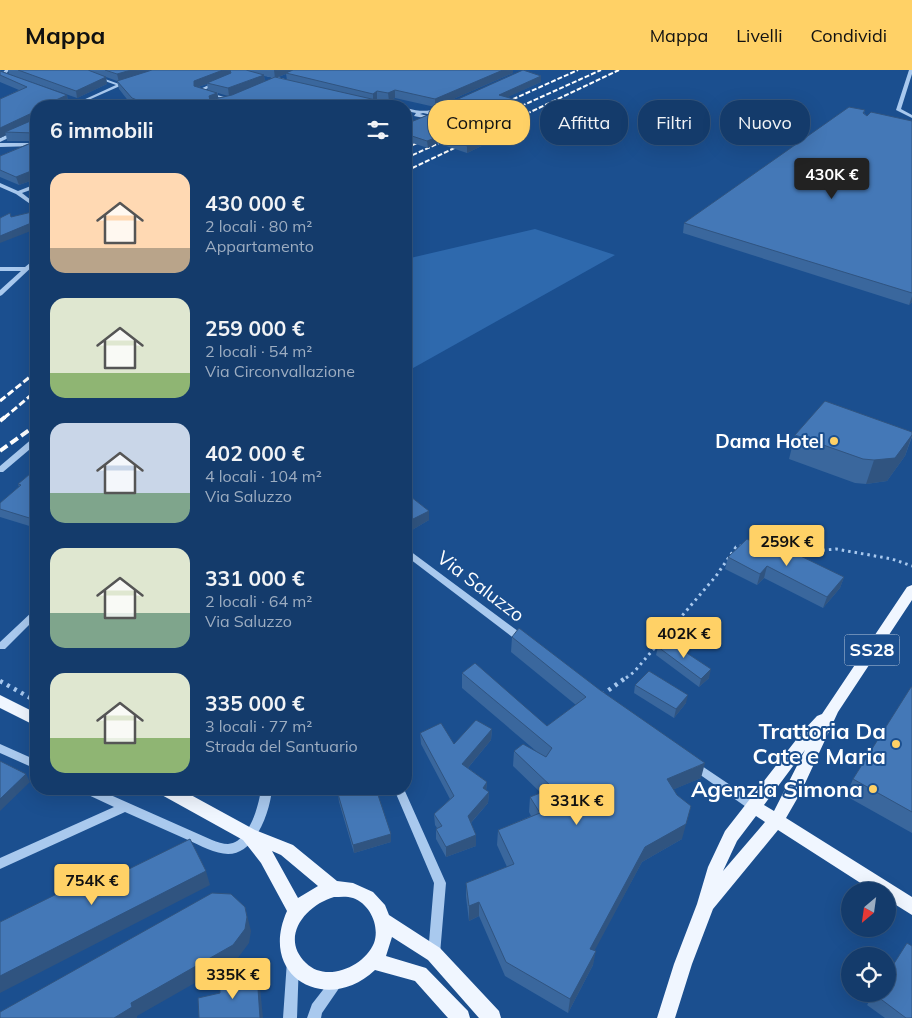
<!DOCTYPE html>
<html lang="it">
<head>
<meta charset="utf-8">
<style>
	body { margin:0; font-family:Mulish,sans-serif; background:#1d4271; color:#f1f3f6; height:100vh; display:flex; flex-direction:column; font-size:19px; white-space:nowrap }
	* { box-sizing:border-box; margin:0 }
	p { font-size:16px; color:#9dadc1 }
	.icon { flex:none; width:28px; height:28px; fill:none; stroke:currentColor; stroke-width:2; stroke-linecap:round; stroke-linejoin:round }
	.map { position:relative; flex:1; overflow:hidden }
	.details { position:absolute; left:30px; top:30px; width:382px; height:695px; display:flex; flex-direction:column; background:#143b6b; border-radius:20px; box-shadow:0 5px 20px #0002,0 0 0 1px #33557e }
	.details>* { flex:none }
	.hud { position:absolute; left:428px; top:30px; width:409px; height:45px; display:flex; gap:10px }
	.needle { width:32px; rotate:209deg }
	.buttons { position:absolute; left:841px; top:812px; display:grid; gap:10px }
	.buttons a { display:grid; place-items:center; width:55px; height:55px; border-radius:50%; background:#143b6b; box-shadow:0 5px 20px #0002,0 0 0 1px #33557e; font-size:25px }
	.price { position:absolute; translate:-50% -42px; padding:0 11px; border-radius:5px; background:#ffd166; color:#111; font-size:16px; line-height:32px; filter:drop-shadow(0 1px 2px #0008) }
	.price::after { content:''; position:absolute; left:50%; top:30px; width:15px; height:11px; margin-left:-8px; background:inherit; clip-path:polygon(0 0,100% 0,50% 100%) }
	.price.active { background:#222; color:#fff }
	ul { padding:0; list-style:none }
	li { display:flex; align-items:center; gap:15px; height:125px; padding:0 20px }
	li span { display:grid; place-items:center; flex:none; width:140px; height:100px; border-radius:15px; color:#555 }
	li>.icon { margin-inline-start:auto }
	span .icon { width:60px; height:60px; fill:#fffc; stroke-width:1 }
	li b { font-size:21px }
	h2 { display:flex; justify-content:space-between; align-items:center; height:60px; padding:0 20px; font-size:21px }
	.pill { padding:0 18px; border-radius:20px; background:#143b6b; box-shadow:0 5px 20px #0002,0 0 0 1px #33557e; font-size:18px; line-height:45px }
	.pill.active { background:#ffd166; color:#111 }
	header { display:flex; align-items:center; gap:30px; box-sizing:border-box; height:70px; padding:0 25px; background:#ffd166; color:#111 }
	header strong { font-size:24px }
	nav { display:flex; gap:28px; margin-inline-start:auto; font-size:18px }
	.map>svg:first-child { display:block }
	.green { fill:#2e69ad }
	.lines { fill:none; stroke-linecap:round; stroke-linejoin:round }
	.path-far1 { stroke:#a9c9ee; stroke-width:3; stroke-dasharray:2.5 4; stroke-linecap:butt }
	.path { stroke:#a9c9ee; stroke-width:4.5; stroke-dasharray:3 5; stroke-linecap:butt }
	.minor { fill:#a9c9ee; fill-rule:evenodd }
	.major { fill:#f0f6ff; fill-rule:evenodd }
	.rail-far2 { stroke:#fff; stroke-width:2; stroke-dasharray:5 2; stroke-linecap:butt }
	.rail-far1 { stroke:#fff; stroke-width:3; stroke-dasharray:7 3; stroke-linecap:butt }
	.rail { stroke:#fff; stroke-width:4; stroke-dasharray:9 4; stroke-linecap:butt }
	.wall { fill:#3a679d; fill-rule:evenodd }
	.shaded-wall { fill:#305480 }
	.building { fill:#4478b7; stroke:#305480 }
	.poi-dot { fill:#ffd166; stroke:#1b4f8f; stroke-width:2 }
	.labels { text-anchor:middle; stroke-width:4; stroke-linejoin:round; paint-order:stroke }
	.shield { fill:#1b4f8f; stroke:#bbcadd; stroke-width:1 }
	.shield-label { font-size:18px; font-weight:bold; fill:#fff }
	.poi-label { font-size:19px; font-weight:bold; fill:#fff; stroke:#1b4f8f; text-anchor:end }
	.street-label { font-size:19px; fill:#fff; stroke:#1b4f8f }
	.near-poi-label { font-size:22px; font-weight:bold; fill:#fff; stroke:#1b4f8f; text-anchor:end }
</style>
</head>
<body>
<header>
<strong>Mappa</strong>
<nav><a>Mappa</a><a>Livelli</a><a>Condividi</a></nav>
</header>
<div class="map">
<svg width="912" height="948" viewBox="0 0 912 948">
	<rect width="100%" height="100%" fill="#1b4f8f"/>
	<path class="green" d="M535 159 615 185 406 302V189Z"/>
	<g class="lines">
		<path class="path-far1" d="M790 483 836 479 892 489 912 496
			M626 608 634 602 716 506 736 477 741 476"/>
		<path class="path" d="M0 611 36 631
			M602 625 628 606"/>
		<path class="minor" d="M5 0H9L6 4 13 7V9L1 5Z
			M74 0H80L119 14 127 11 129 12 75 36H70L116 15Z
			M243 0H250L300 13 298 14Z
			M909 0H912V4L901 39 912 45V48L896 40Z
			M215 12 219 13 202 21 232 29V31L196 21Z
			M455 30 459 31 436 43H438V45L429 49 414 46 416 43 406 41V38C429 44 434 40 455 30ZM423 43 432 45 428 46 420 44Z
			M377 31 398 35V36H390L375 33V32Z
			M366 32 383 35V36H375L364 34V32Z
			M36 52V55L0 72V68Z
			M0 73H36V76L0 77Z
			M0 113 18 121 36 114V118L22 123 36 134V138L16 124 0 117Z
			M36 188V193L2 225 0 226V220L21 201H0V197H25Z
			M33 368H36V374L3 402H0V396Z
			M406 478 526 567 528 570 526 573H520L406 486Z
			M36 540V548L5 579H0V572L33 541Z
			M0 674 36 690V699L0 683Z
			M693 690 757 733 759 736 757 739 753 741 749 739 689 697 688 694 689 691Z
			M81 719H97L212 770C217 772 223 774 228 774 249 773 259 735 261 719H272C270 741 256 784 228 784 216 784 199 775 188 770 167 761 146 751 125 742L0 799V788L114 737 82 722Z
			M394 719H404L446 813 440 884 438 888 434 890 430 888 428 884 434 813Z
			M293 885 297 887 299 891 297 948H283L287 891 289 887Z
			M338 905 343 907 344 911 322 943 321 948H307L312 934 333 907Z"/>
		<path class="major" d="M912 515V530L838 642 801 722 786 748 912 827V845L888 830V821H873L778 760 713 839 692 894 675 948H657L674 894 697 834 708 797 725 761 803 661 817 646 822 644 907 517ZM805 680 774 741 764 735ZM756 746 765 752 723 801 737 771Z
			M0 625 36 643V656L0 638Z
			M158 719H180L255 760 293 775 337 811 353 813 373 822 385 835 389 845 440 878 499 941 501 948H479L428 890 392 867 386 886 426 898 468 941 470 948H448L415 911 375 900C328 945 257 908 287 841L261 793 243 770 160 724ZM272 781 281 785 318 816 298 828ZM334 827C340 827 347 826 353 828 370 834 380 856 374 873 364 897 326 913 306 893 279 867 306 835 334 827Z"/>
		<path class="rail-far2" d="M500 35 578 0
			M406 78 428 68
			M406 88 601 0
			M406 101 619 0"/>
		<path class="rail-far1" d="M0 331 36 302
			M4 348 36 321"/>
		<path class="rail" d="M0 351 5 347
			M0 381 36 355"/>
	</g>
	<path class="wall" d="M0 0 1 1 67 25 68 33 36 36V109L19 115 0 107V86L34 71H7L6 65 0 68V29L19 20 0 12Z
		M8 0H513V3L435 37 395 28 389 31 377 29 376 30V36H122L130 33 119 19 117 11 106 7 107 14 77 28 9 4ZM286 4 287 10 276 8ZM264 6 274 8 265 12ZM207 14 208 20 198 17ZM218 23 228 26 218 28Z
		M541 6V12L507 27 517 36 473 56 494 70 467 83 437 73 428 78 406 71V54L447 37V34Z
		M865 40 864 43 867 46 912 51V232L909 235 683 163 684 153Z
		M912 362V367L905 386 887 411 866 414 855 413 789 389 795 365Z
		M36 399V458L0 447V433L19 417 18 414Z
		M406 423 429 441V450L412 460 406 455Z
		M780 485 844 507 840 518 823 538 764 508 757 515 725 499 728 487Z
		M512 567 701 708 674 719 682 769 642 792 594 880 593 895 568 943 505 906 479 846 469 851 466 827V813L507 797 497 775 498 760 531 746 529 742 530 727 541 723 513 696 514 681H536L462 618V603L547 656 576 635 511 582Z
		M658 577 709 608 699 617 656 585Z
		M635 615 686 633 674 648 634 623Z
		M912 617V763L846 726 853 709Z
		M492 659 491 670 468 698 487 712 486 721 489 722 488 733 471 753 476 765V776L446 787 436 769V759L437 758 435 755 434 744 450 729 421 674 420 663 454 674Z
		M338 724 391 764V772L354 783 339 732Z
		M874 924 912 948H885L867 935Z"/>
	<path class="shaded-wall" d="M131 0H157L119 12 117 4Z
		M223 0H230L231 5 207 13V14L195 18 194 16V11Z
		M274 0H296L286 3V4L275 8Z
		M503 0H513V3L435 37V29Z
		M264 5 265 12 229 26 228 18Z
		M541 6V12L499 31V25Z
		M106 7 107 14 77 28 76 21Z
		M395 20V28L389 31 388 23Z
		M377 21V29L376 30V36H368V34L373 31V24Z
		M217 23 219 30 210 34 209 26Z
		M67 25 68 33 61 36H47V34Z
		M348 30V36H329Z
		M517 30V36L465 60V54Z
		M34 42 36 50 5 62 6 65 0 68V58Z
		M494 63V70L467 83V76Z
		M437 67V73L428 78 427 71Z
		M36 99V109L19 115 16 107Z
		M36 151V159L0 173V166Z
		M912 226V232L909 235Z
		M912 365 905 386 887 411 866 414 874 390Z
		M36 430V442L31 434Z
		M429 441V450L412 460 411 450Z
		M767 496 764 508 757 515 760 504Z
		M844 507 840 518 823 538 827 527Z
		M711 599 709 608 699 617 701 609Z
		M688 625 686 633 674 648 676 639Z
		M492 659 491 670 462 705V694Z
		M705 693 701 708 663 724 667 709Z
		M26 704 30 712 0 741V729Z
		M487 712 486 722 483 718Z
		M489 722 488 733 468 756V746Z
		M691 736 682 769 642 792 588 893 590 879 645 777Z
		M391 764V772L354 783 353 775Z
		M476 765V776L446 787V777Z
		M206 801 210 815 0 923V906Z
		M479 832V846L469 851V836Z
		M245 837 251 861 249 873 237 889 137 946V948H114Z
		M596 881 593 895 568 943 570 929Z
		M257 904 260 917 263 948H260Z"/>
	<path class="building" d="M18 0H88L106 7 76 21Z
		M105 0H131L117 4Z
		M152 0H223L194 11V16L217 23 209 26 210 30 232 25 275 7 376 30 368 34 348 30 329 36H122L137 30 132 28 117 11Z
		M230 0H246L264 5 228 18 207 13 231 3Z
		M293 0H503L435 29 395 20 388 23 377 21 373 24 286 3Z
		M523 0 541 6 499 25 517 30 465 54 494 63 467 76 437 67 427 71 406 64V54L452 35 447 34Z
		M0 1 67 25 47 34 55 36H36V70H34L36 65 34 63 5 62 35 49 34 42 0 58V29L27 17 0 5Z
		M849 37 865 40 863 43 867 46 871 42 912 51V223L684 153Z
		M36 71V99L16 107 0 100V86Z
		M36 141V151L0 166V148L10 143 11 147Z
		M825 331 912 362V365L895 388 874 390 863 389 795 365Z
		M36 399V430L31 434 36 436V450L0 439V433L21 415 18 414Z
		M406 423 429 441 411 450 406 445Z
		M747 469 780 485 786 479 844 507 827 527 767 496 760 504 728 487Z
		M519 558 600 620 705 693 667 709 677 725 691 736 686 754 645 777 590 879 596 881 570 929 506 892 479 832 469 836 466 813 514 794 498 760 540 743 530 727 553 718 514 681 523 674 546 687 552 678 462 603 475 593 547 656 586 627 512 567Z
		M664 568 711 599 701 609 658 577Z
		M649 601 688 625 676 639 635 615Z
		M911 617H912V742L853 709Z
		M476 650 492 659 462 694 487 712 483 718 489 722 468 746 476 765 446 777 436 759 442 756 434 744 454 726 420 663 441 653 454 674Z
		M0 691 26 704 0 729Z
		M356 719H376L391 764 353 775 338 724Z
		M190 769 206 801 0 906V852L73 816 76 825Z
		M212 823 231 824 245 837 247 847 245 859 233 875 131 933 132 937 114 948H0V942Z
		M907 873 912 876V948H906L874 924H888V903Z
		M257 904 260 948H199L198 928 220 923V912Z"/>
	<g class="poi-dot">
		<circle cx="834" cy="371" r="5"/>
		<circle cx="896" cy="674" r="5"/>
		<circle cx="873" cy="719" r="5"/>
	</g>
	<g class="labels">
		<rect class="shield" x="844.5" y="564.5" width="55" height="31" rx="4"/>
		<g class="shield-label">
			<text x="872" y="586">SS28</text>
		</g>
		<g class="poi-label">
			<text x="824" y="378">Dama Hotel</text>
		</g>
		<g class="street-label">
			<text transform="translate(481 516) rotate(37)" y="7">Via Saluzzo</text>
		</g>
		<g class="near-poi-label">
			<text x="886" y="669">Trattoria Da<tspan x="886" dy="25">Cate e Maria</tspan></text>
			<text x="863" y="727">Agenzia Simona</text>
		</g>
	</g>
</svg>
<div class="buttons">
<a><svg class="needle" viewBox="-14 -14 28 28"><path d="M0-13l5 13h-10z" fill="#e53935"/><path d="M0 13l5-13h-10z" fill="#9dadc1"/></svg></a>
<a><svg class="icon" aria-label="locate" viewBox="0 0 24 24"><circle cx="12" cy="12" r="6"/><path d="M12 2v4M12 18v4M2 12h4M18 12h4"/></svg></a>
</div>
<b class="price active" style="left:832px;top:130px">430K €</b>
<b class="price" style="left:787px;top:497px">259K €</b>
<b class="price" style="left:684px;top:589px">402K €</b>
<b class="price" style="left:577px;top:756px">331K €</b>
<b class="price" style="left:92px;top:836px">754K €</b>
<b class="price" style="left:233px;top:930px">335K €</b>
<div class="hud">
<a class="pill active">Compra</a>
<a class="pill">Affitta</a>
<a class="pill">Filtri</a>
<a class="pill">Nuovo</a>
</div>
<section class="details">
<h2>6 immobili<svg class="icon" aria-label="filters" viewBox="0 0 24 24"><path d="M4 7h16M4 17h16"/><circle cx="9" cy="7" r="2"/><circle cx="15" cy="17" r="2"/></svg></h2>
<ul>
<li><span style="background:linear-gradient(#ffd9b3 75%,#b9a48a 0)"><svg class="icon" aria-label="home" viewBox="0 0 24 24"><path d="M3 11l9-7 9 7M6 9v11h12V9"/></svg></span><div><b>430 000 €</b><p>2 locali · 80 m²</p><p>Appartamento</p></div></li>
<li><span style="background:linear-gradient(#dfe7d0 75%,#8fb573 0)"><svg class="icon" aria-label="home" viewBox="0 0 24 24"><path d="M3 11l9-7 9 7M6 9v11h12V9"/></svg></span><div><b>259 000 €</b><p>2 locali · 54 m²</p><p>Via Circonvallazione</p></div></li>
<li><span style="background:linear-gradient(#c9d6e8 70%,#7fa58c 0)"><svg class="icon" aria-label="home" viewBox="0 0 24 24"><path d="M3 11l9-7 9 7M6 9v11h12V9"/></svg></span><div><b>402 000 €</b><p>4 locali · 104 m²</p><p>Via Saluzzo</p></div></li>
<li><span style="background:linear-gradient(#dfe7d0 65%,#7fa58c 0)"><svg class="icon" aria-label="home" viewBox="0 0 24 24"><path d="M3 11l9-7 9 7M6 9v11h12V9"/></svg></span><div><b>331 000 €</b><p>2 locali · 64 m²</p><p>Via Saluzzo</p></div></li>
<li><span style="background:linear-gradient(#dfe7d0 65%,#8fb573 0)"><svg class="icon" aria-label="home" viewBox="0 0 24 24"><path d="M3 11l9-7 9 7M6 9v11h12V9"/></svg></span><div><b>335 000 €</b><p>3 locali · 77 m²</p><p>Strada del Santuario</p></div></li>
</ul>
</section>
</div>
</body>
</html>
